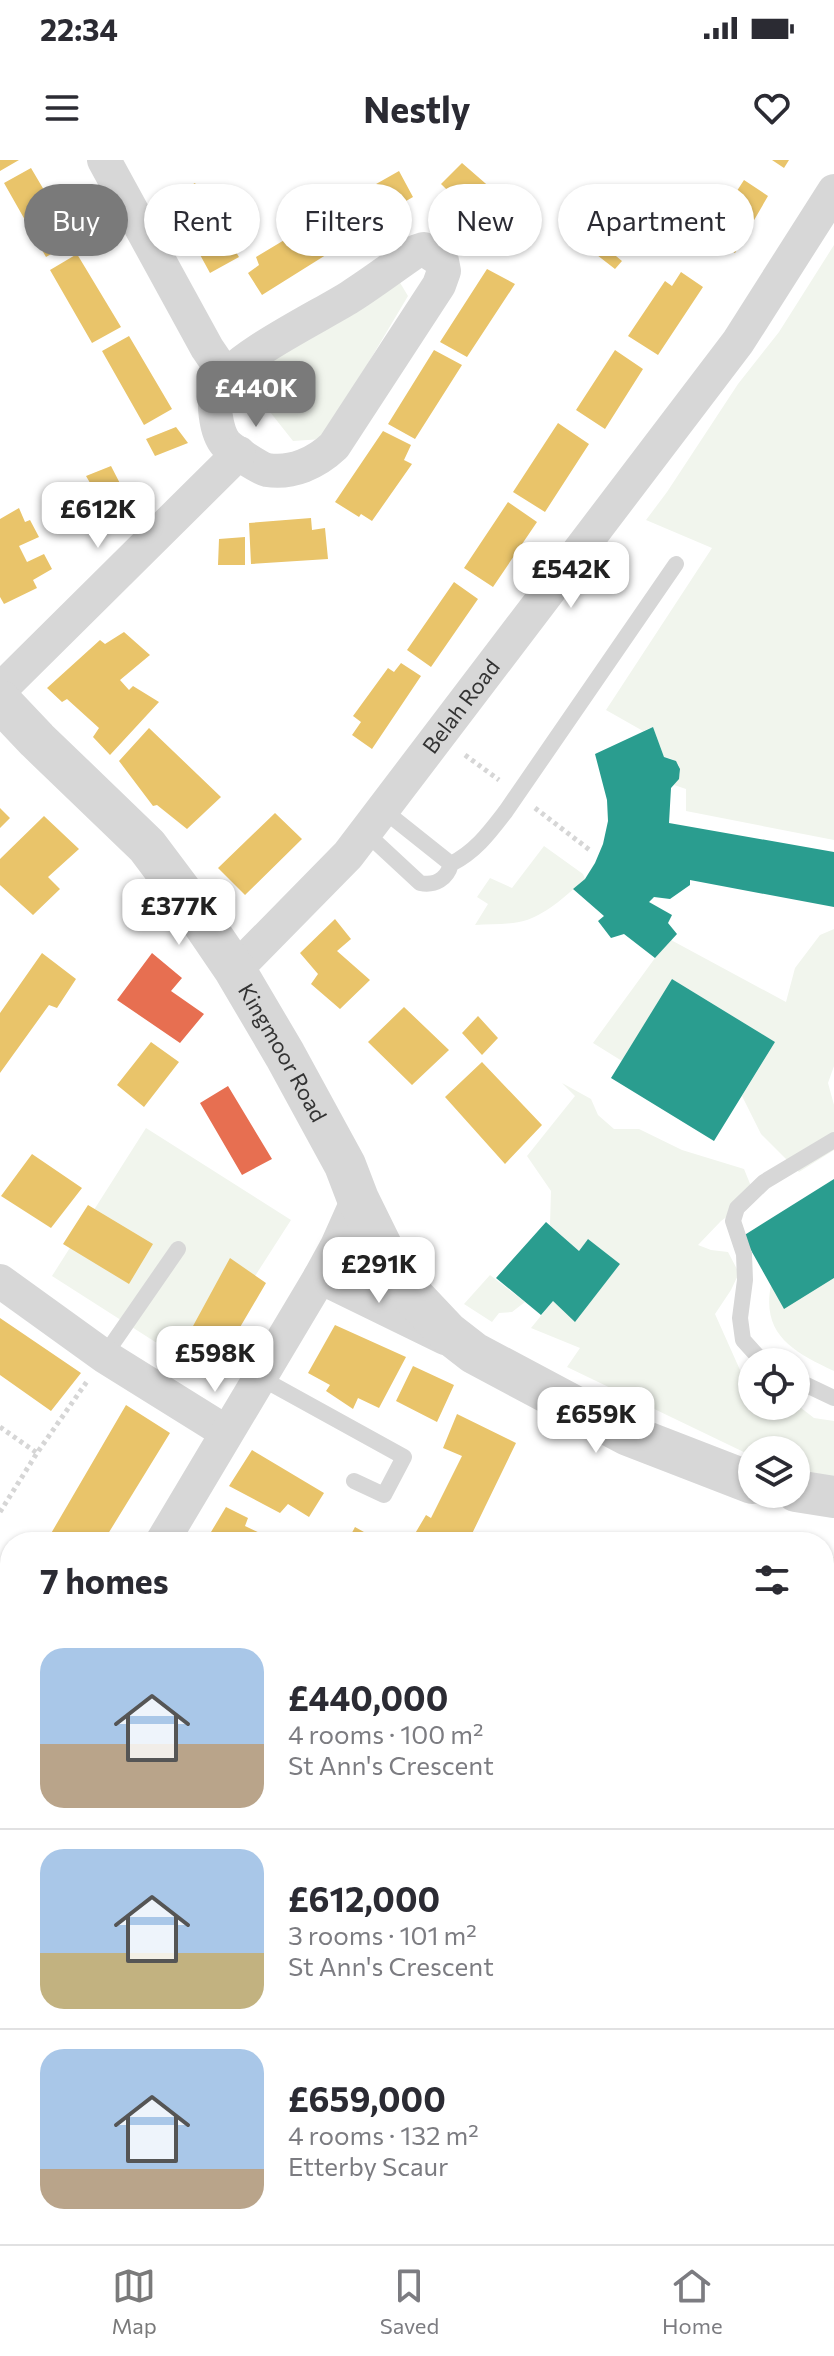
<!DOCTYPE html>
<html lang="en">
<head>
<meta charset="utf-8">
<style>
	body { margin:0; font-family:Commissioner,sans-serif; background:#f2f2f3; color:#2b2b33; height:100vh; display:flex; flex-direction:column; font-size:30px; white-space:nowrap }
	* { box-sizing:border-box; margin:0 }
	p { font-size:26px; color:#7c7c81 }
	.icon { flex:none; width:44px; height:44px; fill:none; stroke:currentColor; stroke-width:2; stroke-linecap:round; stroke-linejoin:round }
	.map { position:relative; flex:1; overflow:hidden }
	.side { position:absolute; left:0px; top:1372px; width:834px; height:712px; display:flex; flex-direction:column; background:#fff; border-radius:32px 32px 0 0; box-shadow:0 2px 6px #0004 }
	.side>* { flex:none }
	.hud { position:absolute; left:24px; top:24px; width:786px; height:72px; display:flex; gap:16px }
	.tools { position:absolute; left:738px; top:1188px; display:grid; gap:16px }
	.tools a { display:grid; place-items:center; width:72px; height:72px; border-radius:50%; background:#fff; box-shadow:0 2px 6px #0004; font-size:40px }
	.price { position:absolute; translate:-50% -68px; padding:0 18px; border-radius:16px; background:#fff; color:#222; font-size:26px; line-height:52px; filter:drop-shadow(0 2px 4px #0008) }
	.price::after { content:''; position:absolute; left:50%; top:48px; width:24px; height:18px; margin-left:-12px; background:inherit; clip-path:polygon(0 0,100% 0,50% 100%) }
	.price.selected { background:#7a7a7a; color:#fff }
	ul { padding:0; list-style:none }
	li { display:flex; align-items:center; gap:24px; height:200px; padding:0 40px }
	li+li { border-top:2px solid #e1e1e2 }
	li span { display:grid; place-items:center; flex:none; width:224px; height:160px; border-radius:24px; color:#555 }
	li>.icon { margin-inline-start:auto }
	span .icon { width:96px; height:96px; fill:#fffc; stroke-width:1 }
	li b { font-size:34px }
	h2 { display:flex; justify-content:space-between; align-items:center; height:96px; padding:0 40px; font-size:34px }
	.pill { padding:0 28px; border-radius:36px; background:#fff; box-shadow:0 2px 6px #0004; font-size:28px; line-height:72px }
	.pill.selected { background:#7a7a7a; color:#fff }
	.status { display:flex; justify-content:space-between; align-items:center; height:56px; padding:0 40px; background:#fff; direction:ltr }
	.status svg { height:22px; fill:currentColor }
	header { display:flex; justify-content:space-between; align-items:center; height:104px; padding:0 40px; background:#fff; font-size:36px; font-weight:700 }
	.menu { display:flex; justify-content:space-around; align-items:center; height:112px; border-top:2px solid #e1e1e2; background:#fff; font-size:22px; color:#7c7c81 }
	.menu a { display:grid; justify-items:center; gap:4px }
	.menu .selected { color:#7a7a7a }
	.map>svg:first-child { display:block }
	.green { fill:#f1f5ed }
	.water { fill:#ddebf3 }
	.homes { fill:#e9c46a }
	.shops { fill:#e76f51 }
	.schools { fill:#2a9d8f }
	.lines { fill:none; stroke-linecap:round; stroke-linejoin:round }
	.path { stroke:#d6d6d6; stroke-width:5; stroke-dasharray:4 4; stroke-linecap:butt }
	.service { stroke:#d7d7d7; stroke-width:16 }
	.minor { stroke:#d7d7d7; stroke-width:34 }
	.tertiary { stroke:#d7d7d7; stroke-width:42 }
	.labels { text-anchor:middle; stroke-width:8; stroke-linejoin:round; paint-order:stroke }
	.street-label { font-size:22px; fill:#333; stroke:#fff }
</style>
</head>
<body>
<div class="status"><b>22:34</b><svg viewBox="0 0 49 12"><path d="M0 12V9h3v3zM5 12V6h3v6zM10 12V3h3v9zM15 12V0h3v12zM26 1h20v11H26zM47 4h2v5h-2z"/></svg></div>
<header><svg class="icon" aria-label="menu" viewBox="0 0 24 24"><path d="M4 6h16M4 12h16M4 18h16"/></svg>Nestly<svg class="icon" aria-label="heart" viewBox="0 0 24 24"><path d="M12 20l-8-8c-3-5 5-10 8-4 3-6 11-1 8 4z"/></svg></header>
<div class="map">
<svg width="834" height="2084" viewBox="0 0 834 2084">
	<rect width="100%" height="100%" fill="#fff"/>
	<path class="green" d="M834 85V680L686 651V629L674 625 680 614 679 605 672 599 664 597 653 567 643 571 606 550 712 388 646 360 667 332 738 224 779 172Z
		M399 121 408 136 323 279 293 281 251 228 247 211Z
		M544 686 583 714 585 719C569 733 548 753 527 760 511 765 492 764 475 765L488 744 477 737 490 718 512 728Z
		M834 769V906L828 923 834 945V990L799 1012 761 974 742 936 775 882 672 819 622 901 593 883 655 798 671 780 786 842 795 808 820 775Z
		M562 923 591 939 598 955 614 969H639L682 990 744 1009 755 1036 721 1061 698 1085 711 1090 728 1092 739 1113 731 1130 715 1154 740 1210 752 1217V1246H796V1244L814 1258 834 1261V1325L796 1313V1290H752V1296L567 1207 580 1188 531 1168 553 1141 575 1161 620 1104 588 1079 579 1091 550 1065 551 1031 527 996 575 936Z
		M146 968 291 1060 196 1208 52 1116Z
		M362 1088 402 1143 343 1118Z
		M490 1115 525 1142 512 1152 499 1153 492 1162 464 1144Z
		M834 1118V1211C794 1192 761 1175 771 1125Z
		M834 1397V1559L824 1561V1398Z
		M10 1679V1873L0 1878V1685Z
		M834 1813V2084H209L228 2074H824V1816Z"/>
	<path class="water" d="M834 1551V1775L824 1778V1554Z
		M10 1877V2074H161L145 2084H0V1882Z"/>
	<path class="homes" d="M0 0H19L0 11Z
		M772 0H789L784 8Z
		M462 3 516 50 493 75 441 24Z
		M31 8 74 81 46 97 4 23Z
		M399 11 413 37 339 80 325 53Z
		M744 20 768 36 735 93 707 77Z
		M195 23 239 97 210 113 169 38Z
		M322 64 337 88 262 135 248 113 259 105 256 97 306 67 310 71Z
		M604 86 622 101 615 109 597 95Z
		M77 94 121 167 92 183 50 110Z
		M487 109 515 124 467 197 440 182Z
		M681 112 703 127 658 195 628 176 665 121 672 126Z
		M129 176 172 249 144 265 102 191Z
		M434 190 462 205 415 279 388 264Z
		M615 190 643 209 605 269 576 250Z
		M558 263 589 284 545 352 513 332Z
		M176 267 188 283 155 296 146 279Z
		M383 271 411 285 404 300 412 304 372 361 361 354 359 357 335 342Z
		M111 306 128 339 106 350 86 316Z
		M508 342 537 362 493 427 464 408Z
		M19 348 25 362 30 360 39 377 19 386 27 402 44 394 52 409 33 420 37 428 4 444 0 437V359Z
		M311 358 312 370 325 368 328 399 251 404 249 363Z
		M245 377V405H218L219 379Z
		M454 422 478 439 431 507 407 490Z
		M124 472 150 495 120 520 129 530 133 526 159 542 110 595 93 577 99 568 67 539 62 542 47 528 100 480 105 484Z
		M401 503 421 516 372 589 352 575 361 562 353 556 388 508 394 512Z
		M149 568 221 637 187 669 157 645 153 646 119 601Z
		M0 648 10 658 0 668Z
		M275 653 302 679 245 735 218 708Z
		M44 656 79 689 48 717 60 729 33 755 0 725V699Z
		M335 759 351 779 337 791 370 820 340 849 311 824 318 814 300 793Z
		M42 793 76 819 57 848 49 845 0 913V853Z
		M404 847 449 890 412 925 368 882Z
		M478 856 498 878 482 895 462 873Z
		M151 882 179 902 144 947 117 925Z
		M482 902 542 965 505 1004 445 937Z
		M32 994 82 1028 51 1068 1 1036Z
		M88 1045 153 1084 129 1124 63 1084Z
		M230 1098 266 1123 209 1220 174 1201Z
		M0 1158 81 1213 51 1251 0 1215Z
		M335 1165 406 1197 379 1248 358 1238 353 1249 326 1231 330 1225 308 1213Z
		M413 1206 454 1225 437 1262 396 1241Z
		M126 1245 170 1273 103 1382H46Z
		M457 1254 516 1283 468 1382H410L426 1355 431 1358 462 1296 443 1288Z
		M252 1290 324 1333 309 1357 288 1344 280 1353 229 1326Z
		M226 1347 248 1358 245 1366 262 1374 257 1382H205Z
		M355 1367 382 1382H347Z
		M0 1468 10 1474V1533L0 1548Z"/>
	<path class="shops" d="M152 793 182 818 171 831 204 854 180 883 117 840Z
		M228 926 272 999 242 1015 200 943Z"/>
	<path class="schools" d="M653 567 664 597 676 601 680 609 679 619 671 628 669 663 834 692V747L690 720V725L670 739 654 737 649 742 672 755 668 763 677 774 655 798 624 774 611 778 598 761 604 756 573 729 585 719 595 703 603 684 608 661 607 640 595 594Z
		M672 819 775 882 714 981 611 918Z
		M834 1019V1118L784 1149 743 1076Z
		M546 1062 579 1091 588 1079 620 1104 575 1162 553 1141 541 1155 496 1118Z"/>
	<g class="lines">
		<path class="path" d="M465 595 499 620
			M535 648 591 691
			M0 1267 37 1293
			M0 1352 37 1293 88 1220
			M824 1888 834 1886
			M824 1990 834 1987
			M283 2084 305 2074
			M580 2084 600 2074"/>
		<path class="service" d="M365 672 420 723C435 726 447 719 451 704L382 649
			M451 704C476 691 489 673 506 651L676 404
			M104 1196 178 1089
			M763 1202 743 1180 740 1158 745 1120 744 1094 733 1061 737 1048 764 1022 834 980
			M259 1217 404 1297 384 1335 354 1321
			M796 1220 834 1238"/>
		<g class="minor">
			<path d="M104 0 207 188 226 216"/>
			<path d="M424 89 442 101 444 111 439 125 334 286C316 303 292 314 267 310 259 308 232 290 226 284 216 273 211 239 219 226 233 198 320 156 350 137 372 123 393 107 415 92Z"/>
			<path d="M0 530 239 293"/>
			<path id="s1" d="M235 810 348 695 738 182 834 31"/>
			<path d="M320 1117 445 1178"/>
			<path d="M0 1121 104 1196 226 1272"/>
			<path d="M162 1382 320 1117 337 1086 358 1039"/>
			<path d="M0 1426 10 1433"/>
			<path d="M0 1625 10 1611"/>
		</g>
		<g class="tertiary">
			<path id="s2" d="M0 541 37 580 147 686 186 738 235 810 285 895 345 1005 358 1039 388 1100 413 1136 447 1172 474 1193 628 1275 752 1323"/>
			<path d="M796 1331 834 1337"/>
		</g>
	</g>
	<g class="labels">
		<g class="street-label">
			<text dy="8" stroke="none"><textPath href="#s1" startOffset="348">Belah Road</textPath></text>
			<text dy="8" stroke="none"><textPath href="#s2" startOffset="454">Kingmoor Road</textPath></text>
		</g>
	</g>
</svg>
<div class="tools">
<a><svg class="icon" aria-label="locate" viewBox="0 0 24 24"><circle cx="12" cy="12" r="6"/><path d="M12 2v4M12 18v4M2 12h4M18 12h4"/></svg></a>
<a><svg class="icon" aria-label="layers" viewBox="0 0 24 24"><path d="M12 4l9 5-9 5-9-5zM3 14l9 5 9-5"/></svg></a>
</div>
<b class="price selected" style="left:256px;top:269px">£440K</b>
<b class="price" style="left:98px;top:390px">£612K</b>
<b class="price" style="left:571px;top:450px">£542K</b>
<b class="price" style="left:179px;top:787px">£377K</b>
<b class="price" style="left:379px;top:1145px">£291K</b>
<b class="price" style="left:215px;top:1234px">£598K</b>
<b class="price" style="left:596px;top:1295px">£659K</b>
<div class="hud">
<a class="pill selected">Buy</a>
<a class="pill">Rent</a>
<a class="pill">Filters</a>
<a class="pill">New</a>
<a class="pill">Apartment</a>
</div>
<section class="side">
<h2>7 homes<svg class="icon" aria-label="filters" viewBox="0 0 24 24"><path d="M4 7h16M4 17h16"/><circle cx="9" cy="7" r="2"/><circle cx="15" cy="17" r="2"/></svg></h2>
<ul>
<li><span style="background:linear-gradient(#a9c7e8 60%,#b9a48a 0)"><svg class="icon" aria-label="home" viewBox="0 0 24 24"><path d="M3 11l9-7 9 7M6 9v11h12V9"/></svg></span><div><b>£440,000</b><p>4 rooms · 100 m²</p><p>St Ann's Crescent</p></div></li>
<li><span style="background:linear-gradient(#a9c7e8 65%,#c2b280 0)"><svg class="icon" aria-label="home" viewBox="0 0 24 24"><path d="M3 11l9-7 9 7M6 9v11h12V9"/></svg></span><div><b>£612,000</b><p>3 rooms · 101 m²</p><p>St Ann's Crescent</p></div></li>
<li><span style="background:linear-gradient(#a9c7e8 75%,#b9a48a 0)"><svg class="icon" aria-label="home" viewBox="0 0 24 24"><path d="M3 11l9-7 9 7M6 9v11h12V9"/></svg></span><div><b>£659,000</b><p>4 rooms · 132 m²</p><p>Etterby Scaur</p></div></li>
</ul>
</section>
</div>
<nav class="menu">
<a class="selected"><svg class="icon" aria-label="map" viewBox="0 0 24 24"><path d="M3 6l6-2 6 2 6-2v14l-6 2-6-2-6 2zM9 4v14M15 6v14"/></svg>Map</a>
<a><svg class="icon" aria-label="saved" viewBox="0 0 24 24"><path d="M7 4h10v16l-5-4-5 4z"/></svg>Saved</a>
<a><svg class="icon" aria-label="home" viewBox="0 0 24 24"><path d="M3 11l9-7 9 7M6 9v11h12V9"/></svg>Home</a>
</nav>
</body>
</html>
